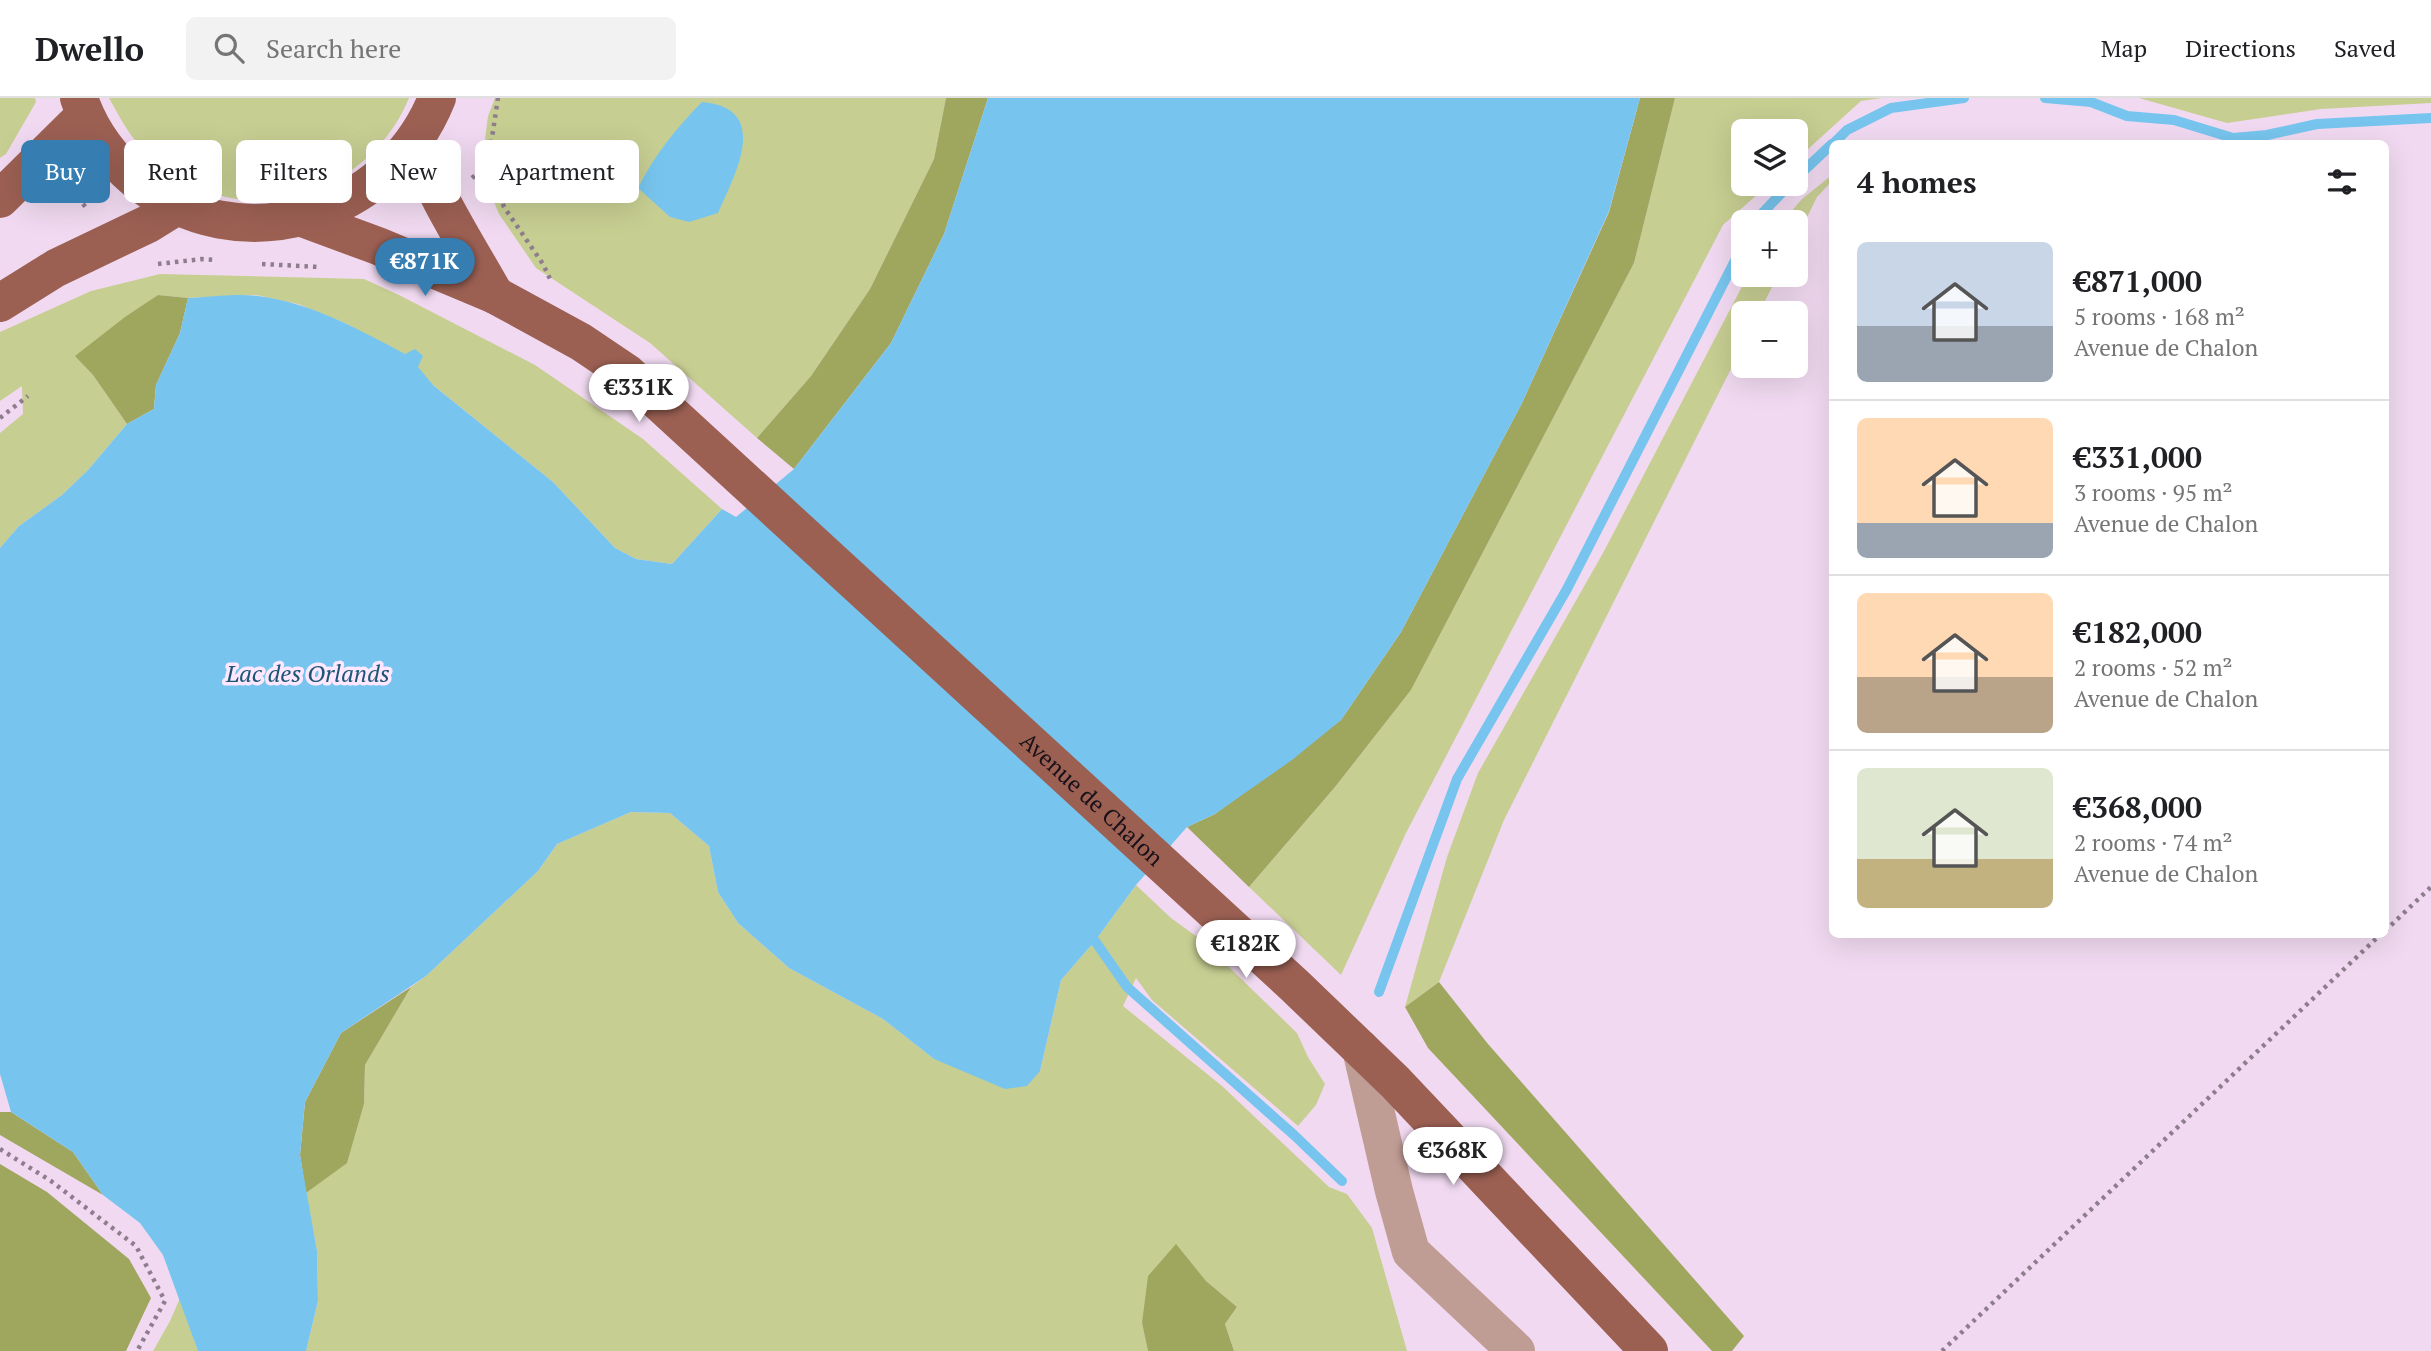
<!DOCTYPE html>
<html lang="en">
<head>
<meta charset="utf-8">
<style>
	body { margin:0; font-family:"PT Serif",serif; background:#f2f2f2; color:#202124; height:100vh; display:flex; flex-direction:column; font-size:26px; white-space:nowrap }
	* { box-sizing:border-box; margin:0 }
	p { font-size:23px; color:#757577 }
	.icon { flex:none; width:38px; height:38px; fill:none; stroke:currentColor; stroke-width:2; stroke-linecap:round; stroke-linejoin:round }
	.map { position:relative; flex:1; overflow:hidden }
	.drawer { position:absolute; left:1829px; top:42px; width:560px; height:798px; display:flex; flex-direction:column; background:#fff; border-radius:10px; box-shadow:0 7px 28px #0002 }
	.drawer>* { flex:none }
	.guide { position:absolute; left:21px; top:42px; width:665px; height:63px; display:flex; gap:14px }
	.tools { position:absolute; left:1731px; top:21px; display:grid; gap:14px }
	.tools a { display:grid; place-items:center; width:77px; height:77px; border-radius:10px; background:#fff; box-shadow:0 7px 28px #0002; font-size:35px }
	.price { position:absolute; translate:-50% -60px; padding:0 16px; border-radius:24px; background:#fff; color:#222; font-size:23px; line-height:46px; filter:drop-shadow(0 2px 4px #0008) }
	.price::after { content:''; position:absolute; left:50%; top:42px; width:21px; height:16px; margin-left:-10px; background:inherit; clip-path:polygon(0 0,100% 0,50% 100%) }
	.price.selected { background:#367db2; color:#fff }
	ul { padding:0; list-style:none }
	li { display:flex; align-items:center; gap:21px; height:175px; padding:0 28px }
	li+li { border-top:2px solid #e0e0e0 }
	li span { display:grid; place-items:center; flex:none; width:196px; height:140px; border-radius:10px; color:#555 }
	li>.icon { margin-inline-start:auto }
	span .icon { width:84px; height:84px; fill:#fffc; stroke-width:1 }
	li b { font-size:30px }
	h2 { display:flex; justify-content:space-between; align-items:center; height:84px; padding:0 28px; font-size:30px }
	.chip { padding:0 24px; border-radius:10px; background:#fff; box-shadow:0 7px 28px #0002; font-size:24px; line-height:63px }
	.chip.selected { background:#367db2; color:#fff }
	header { display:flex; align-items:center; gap:42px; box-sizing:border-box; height:98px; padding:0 35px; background:#fff; border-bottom:2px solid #e0e0e0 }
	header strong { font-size:33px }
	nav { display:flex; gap:38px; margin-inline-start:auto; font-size:24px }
	.search { width:490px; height:63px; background:#f2f2f2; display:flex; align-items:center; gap:18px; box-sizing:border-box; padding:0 24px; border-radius:10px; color:#757577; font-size:26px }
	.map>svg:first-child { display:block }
	.green { fill:#c7ce92 }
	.forest { fill:#9fa65e }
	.water { fill:#77c5ee }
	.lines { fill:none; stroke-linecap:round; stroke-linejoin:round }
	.stream { stroke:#77c5ee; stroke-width:10 }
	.path { stroke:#8d7d8d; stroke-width:4.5; stroke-dasharray:3.5 5; stroke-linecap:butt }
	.minor { stroke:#bf9c94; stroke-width:38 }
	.major { stroke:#9c6053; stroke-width:38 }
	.labels { text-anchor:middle; stroke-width:7; stroke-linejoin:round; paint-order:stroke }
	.street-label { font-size:23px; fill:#191119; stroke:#fee7ff }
	.water-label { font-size:24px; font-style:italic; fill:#1b5773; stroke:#fee7ff }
</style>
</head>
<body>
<header>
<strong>Dwello</strong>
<div class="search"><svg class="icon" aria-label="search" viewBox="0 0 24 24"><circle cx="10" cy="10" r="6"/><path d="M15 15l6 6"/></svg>Search here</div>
<nav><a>Map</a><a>Directions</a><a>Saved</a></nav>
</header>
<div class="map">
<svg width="2431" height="1253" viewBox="0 0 2431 1253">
	<rect width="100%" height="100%" fill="#f1daf1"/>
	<path class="green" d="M0 0H35L36 4 6 56 0 60Z
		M109 0H409C368 99 245 135 160 68 136 49 123 26 109 0Z
		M495 0H946L934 61 870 191 811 278 757 340 650 245 536 170 499 116 481 73 488 18Z
		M1675 0H1882L1861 3 1796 62V33H1743V86H1769L1723 127 1406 735 1341 877 1249 789 1335 689 1411 592 1634 165Z
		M2139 0H2431V5L2321 11 2227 25Z
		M1832 77V83L1817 99 1796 142V124H1782L1802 101Z
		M160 176 364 181 399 197 535 267 643 341 722 411 672 466 636 461 615 450 553 384 434 288 405 257 345 225 298 206 256 197 188 200 158 197 76 258 93 277 127 326 88 372 62 397 19 428 0 450V335L23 316 22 288 0 303V234L91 193Z
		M1748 177H1778L1759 215H1743V247L1504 722 1439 884 1405 909 1447 759 1478 675 1603 455Z
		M631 714 670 715 709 748 718 794 738 825 789 870 883 921 934 961 1040 973 1061 882 1095 843 1136 787 1171 820 1200 841 1297 935 1308 959 1325 986 1316 1007 1298 1028 1152 902 1136 880 1123 908 1222 988 1329 1089 1347 1096 1372 1130 1407 1253H1234L1225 1226 1237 1209 1206 1183 1176 1147 1142 1225 1148 1253H306L318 1203 317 1153 306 1095 347 1064 364 1006 365 967 411 889 426 878 538 773 557 746Z
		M180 1200 198 1253H153L170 1223Z"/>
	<path class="forest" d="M946 0H988L944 136 891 245 794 371 757 340 811 278 870 191 934 61Z
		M1640 0H1675L1634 165 1411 592 1335 689 1249 789 1187 729 1215 716 1341 622 1401 534 1522 305 1609 114Z
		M158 197 188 200 180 235 156 287 154 311 127 326 93 277 75 258 125 219Z
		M1439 884 1488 946 1744 1238 1732 1253H1712L1428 950 1405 909Z
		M411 889 365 967 364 1006 347 1065 306 1095 300 1057 305 1004 341 935Z
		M0 1014H11L73 1054 103 1097 0 1037Z
		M0 1066 47 1094 129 1161 151 1200 126 1253H0Z
		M1176 1146 1206 1183 1237 1209 1225 1226 1234 1253H1148L1142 1225 1148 1178Z"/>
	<path class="water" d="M988 0H1640L1609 113 1522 305 1401 534 1341 622 1292 662 1215 716 1187 729 1136 787 1095 843 1061 882 1040 973 1027 988 1005 991 934 961 883 921 789 870 738 825 718 794 709 748 670 715 631 714 557 746 538 773 426 878 341 935 305 1004 300 1057 317 1153 318 1203 306 1253H198L163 1157 140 1125 103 1097 73 1054 11 1014 0 976V450L19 428 62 397 88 372 127 326 154 311 156 287 180 235 188 200C210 199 236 195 258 198 312 205 358 231 405 256L415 251 423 258 418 269 434 288 553 384 615 450 636 461 672 466 722 411 736 419 794 371 891 245 944 136Z
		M702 4C772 10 735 76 718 115L689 124 670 119 638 90C653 59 677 29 702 4Z"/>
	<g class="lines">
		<path class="stream" d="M2045 0 2091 4 2127 18 2174 22 2233 40 2267 37 2317 26 2431 20
			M1833 46 1847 32 1891 10 1964 0
			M1796 80 1832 46
			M1754 124 1790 86
			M1095 843 1127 889 1294 1037 1342 1083
			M1379 894 1457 681 1567 491 1743 147"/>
		<path class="path" d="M488 66 504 109 543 166 551 183
			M472 80 488 66 498 0
			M67 86 88 112
			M158 166 202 161 215 162
			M262 166 320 169
			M0 320 28 298
			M2385 833 2431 789
			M0 1051 51 1083 136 1148 165 1203 137 1253
			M1942 1253 2381 836"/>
		<path class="minor" d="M1361 951 1394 1093 1411 1154 1516 1253"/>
		<g class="major">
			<path d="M79 0C90 33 110 60 136 82 238 166 389 120 437 0"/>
			<path d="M415 43C434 97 467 147 495 197"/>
			<path d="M0 101 85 17"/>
			<path id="s1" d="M302 120 378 148 495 197 581 244 627 275 1294 887 1395 984 1649 1253"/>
			<path d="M0 205 56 170 148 126 177 108"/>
		</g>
	</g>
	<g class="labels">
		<g class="street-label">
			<text dy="8" stroke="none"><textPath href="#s1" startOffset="992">Avenue de Chalon</textPath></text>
		</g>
		<g class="water-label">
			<text x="308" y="584">Lac des Orlands</text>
		</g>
	</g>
</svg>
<div class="tools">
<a><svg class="icon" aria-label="layers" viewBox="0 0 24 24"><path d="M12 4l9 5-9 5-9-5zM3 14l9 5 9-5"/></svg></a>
<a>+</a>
<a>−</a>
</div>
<b class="price selected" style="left:425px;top:200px">€871K</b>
<b class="price" style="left:639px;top:326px">€331K</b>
<b class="price" style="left:1246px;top:882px">€182K</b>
<b class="price" style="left:1453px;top:1089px">€368K</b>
<div class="guide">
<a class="chip selected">Buy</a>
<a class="chip">Rent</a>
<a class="chip">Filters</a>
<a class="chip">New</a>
<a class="chip">Apartment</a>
</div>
<section class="drawer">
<h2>4 homes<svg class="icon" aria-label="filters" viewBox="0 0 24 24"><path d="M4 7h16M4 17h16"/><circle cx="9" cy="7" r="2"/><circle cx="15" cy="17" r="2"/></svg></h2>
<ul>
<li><span style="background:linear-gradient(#c9d6e8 60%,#9aa5b1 0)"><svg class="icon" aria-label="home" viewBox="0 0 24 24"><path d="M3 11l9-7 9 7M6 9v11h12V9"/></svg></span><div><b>€871,000</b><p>5 rooms · 168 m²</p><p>Avenue de Chalon</p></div></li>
<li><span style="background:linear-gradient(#ffd9b3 75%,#9aa5b1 0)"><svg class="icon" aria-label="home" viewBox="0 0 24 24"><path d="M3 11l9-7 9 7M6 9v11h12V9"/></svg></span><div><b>€331,000</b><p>3 rooms · 95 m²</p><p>Avenue de Chalon</p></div></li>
<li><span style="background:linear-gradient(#ffd9b3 60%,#b9a48a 0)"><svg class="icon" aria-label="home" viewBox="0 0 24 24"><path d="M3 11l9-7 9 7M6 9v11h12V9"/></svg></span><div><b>€182,000</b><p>2 rooms · 52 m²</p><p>Avenue de Chalon</p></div></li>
<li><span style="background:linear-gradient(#dfe7d0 65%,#c2b280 0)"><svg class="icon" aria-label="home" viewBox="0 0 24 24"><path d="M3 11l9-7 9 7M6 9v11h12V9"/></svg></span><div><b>€368,000</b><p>2 rooms · 74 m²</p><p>Avenue de Chalon</p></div></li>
</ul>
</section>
</div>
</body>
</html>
